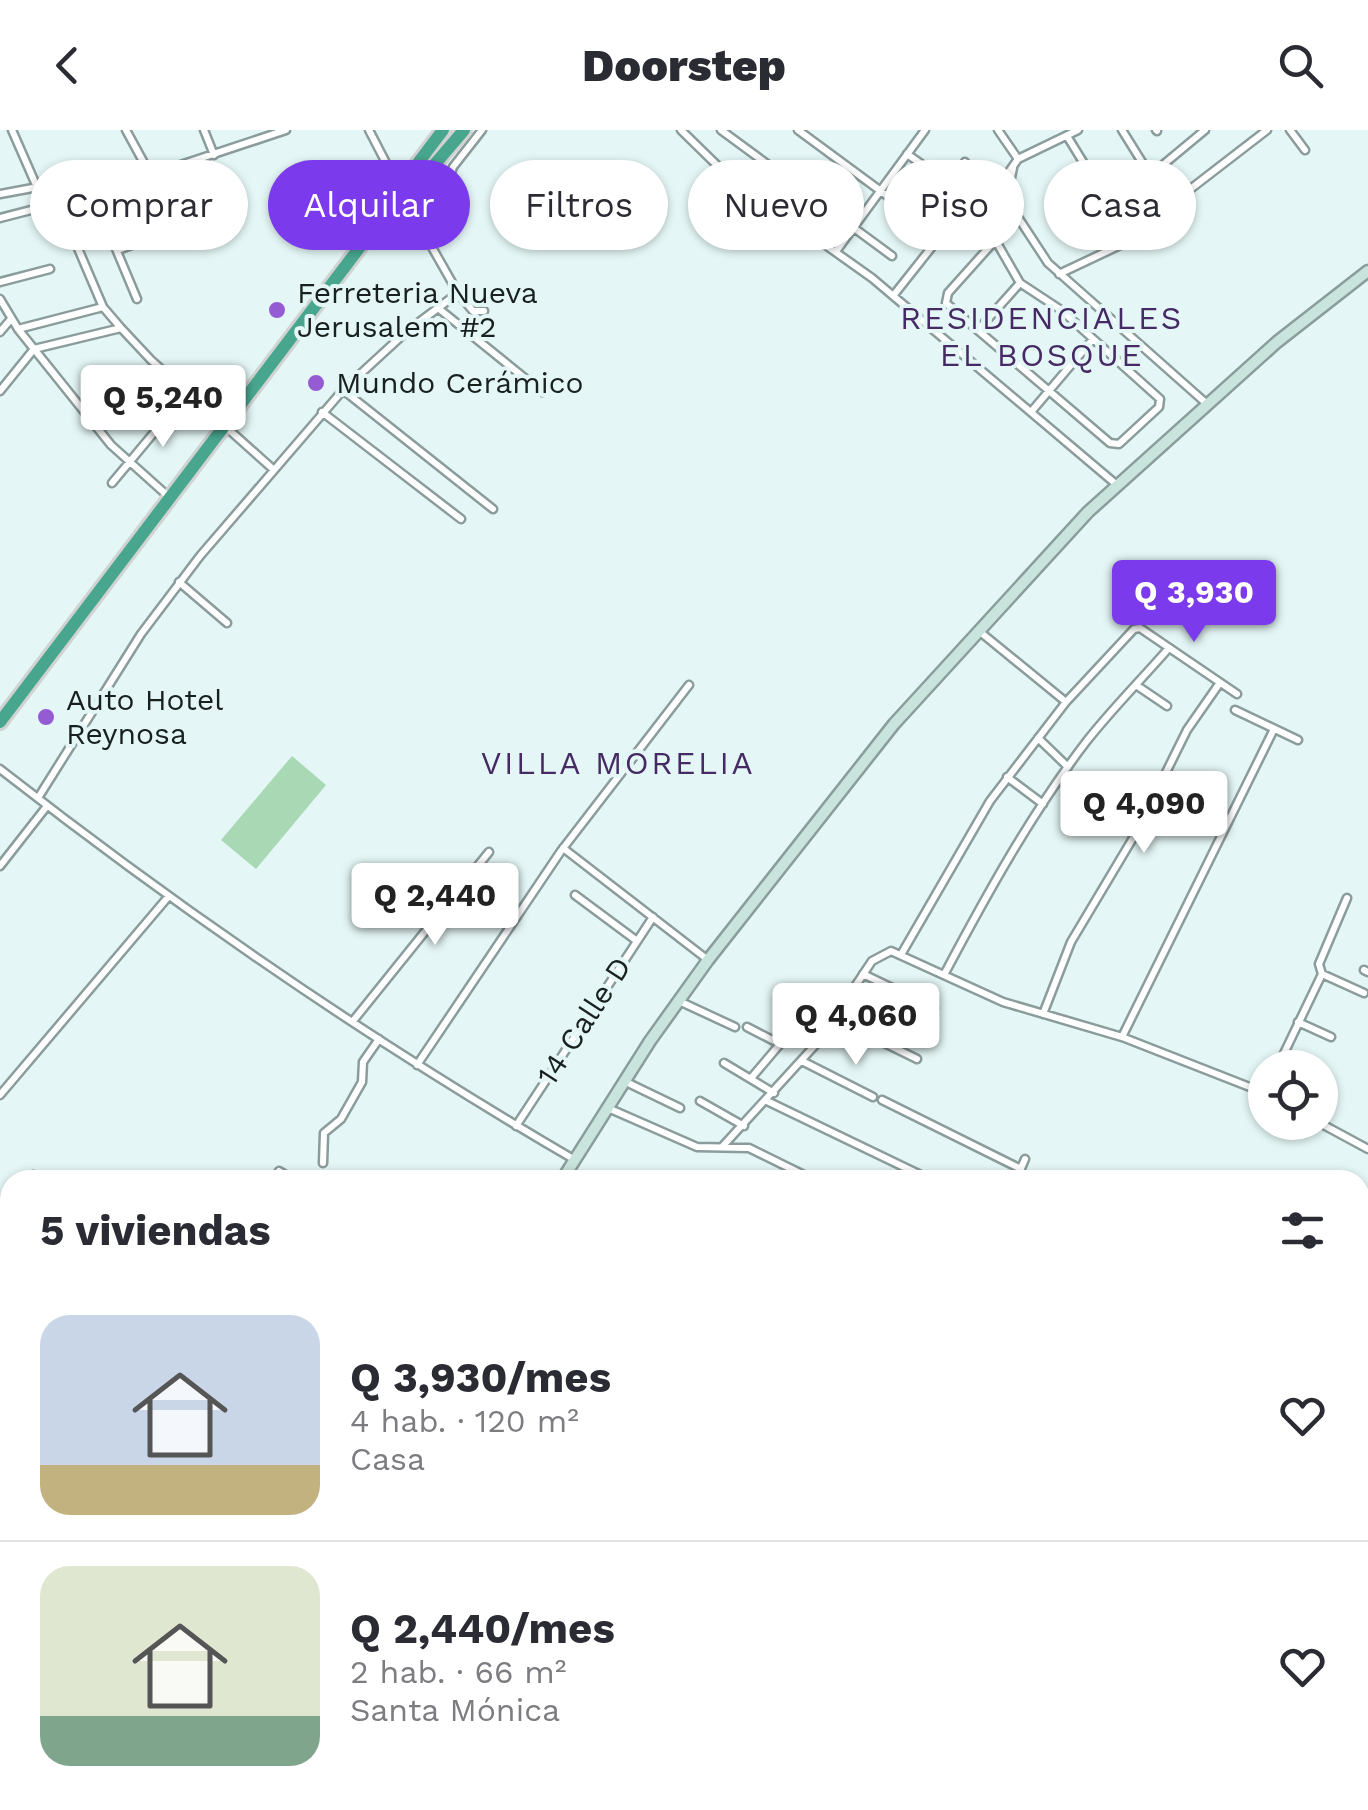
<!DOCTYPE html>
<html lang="es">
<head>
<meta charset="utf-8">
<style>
	body { margin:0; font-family:"Work Sans",sans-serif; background:#f7f7f7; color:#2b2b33; height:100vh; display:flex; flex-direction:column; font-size:38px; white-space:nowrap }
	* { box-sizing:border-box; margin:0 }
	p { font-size:32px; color:#7c7c81 }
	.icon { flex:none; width:55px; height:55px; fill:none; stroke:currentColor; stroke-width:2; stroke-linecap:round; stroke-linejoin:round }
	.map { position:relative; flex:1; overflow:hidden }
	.details { position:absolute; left:0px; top:1040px; width:1370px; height:640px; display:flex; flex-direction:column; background:#fff; border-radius:30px 30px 0 0; box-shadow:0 2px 8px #0004 }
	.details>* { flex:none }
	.hud { position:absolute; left:30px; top:30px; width:1310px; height:90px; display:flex; gap:20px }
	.controls { position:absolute; left:1248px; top:920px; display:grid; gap:20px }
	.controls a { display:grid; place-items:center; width:90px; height:90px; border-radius:50%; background:#fff; box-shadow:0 2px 8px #0004; font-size:50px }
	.price { position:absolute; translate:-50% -85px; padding:0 22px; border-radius:10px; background:#fff; color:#222; font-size:32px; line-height:65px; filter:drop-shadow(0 2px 5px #0008) }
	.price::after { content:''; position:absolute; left:50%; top:60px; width:30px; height:22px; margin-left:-15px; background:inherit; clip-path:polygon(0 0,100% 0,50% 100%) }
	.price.current { background:#7c3aed; color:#fff }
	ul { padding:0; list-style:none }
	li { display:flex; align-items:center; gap:30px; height:250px; padding:0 40px }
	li+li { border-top:2px solid #e1e1e2 }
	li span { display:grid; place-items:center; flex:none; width:280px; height:200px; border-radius:30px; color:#555 }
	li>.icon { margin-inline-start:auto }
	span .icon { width:120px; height:120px; fill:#fffc; stroke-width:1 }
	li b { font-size:42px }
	h2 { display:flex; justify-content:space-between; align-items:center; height:120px; padding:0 40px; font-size:42px }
	.chip { padding:0 35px; border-radius:45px; background:#fff; box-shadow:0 2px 8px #0004; font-size:35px; line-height:90px }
	.chip.current { background:#7c3aed; color:#fff }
	header { display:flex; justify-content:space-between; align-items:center; height:130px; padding:0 40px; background:#fff; font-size:45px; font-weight:800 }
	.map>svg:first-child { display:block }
	.green { fill:#a9d8b5 }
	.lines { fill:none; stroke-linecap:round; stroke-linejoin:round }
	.street-casing { stroke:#8b9c9c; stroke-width:11 }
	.secondary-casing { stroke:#8b9c9c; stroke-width:15 }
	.highway-casing { stroke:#d1d2d2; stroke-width:18 }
	.street { stroke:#fff; stroke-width:6 }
	.secondary { stroke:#c8e4dd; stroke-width:10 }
	.highway { stroke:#48a68f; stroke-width:12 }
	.poi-dot { fill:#955bd3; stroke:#e4f7f6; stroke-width:4 }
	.labels { text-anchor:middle; stroke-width:8; stroke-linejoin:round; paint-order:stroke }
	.poi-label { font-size:30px; fill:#192020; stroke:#e4f7f6; text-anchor:start }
	.street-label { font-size:30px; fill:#192020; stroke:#e4f7f6 }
	.neighbourhood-label { font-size:32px; letter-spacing:2.5px; fill:#462a64; stroke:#e4f7f6 }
</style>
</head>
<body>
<header><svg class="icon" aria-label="back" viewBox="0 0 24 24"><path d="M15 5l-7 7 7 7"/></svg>Doorstep<svg class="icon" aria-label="search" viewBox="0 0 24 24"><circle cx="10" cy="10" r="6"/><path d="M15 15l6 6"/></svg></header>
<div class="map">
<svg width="1368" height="1680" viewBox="0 0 1368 1680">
	<rect width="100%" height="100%" fill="#e4f7f6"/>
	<path class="green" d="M292 626 326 655 256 739 221 710Z"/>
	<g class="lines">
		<g class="street-casing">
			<path id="street" d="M12 0 54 96 61 104 74 109 103 177 121 198 151 230 274 340
				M126 0 150 44
				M204 0 214 25
				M369 0 398 56
				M681 0 727 45 872 148 1117 355
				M721 0 892 126
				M798 0 920 90
				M998 0 1018 29
				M1156 0 1157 1
				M1290 0 1305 20
				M1067 6 1131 110
				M907 24 947 52 953 50 965 32
				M1013 38 1008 62 1010 75 1048 133 1207 274
				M1152 44 1205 0
				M448 52 453 37 482 0
				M0 64 38 57
				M93 64 137 169
				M404 68 458 163 473 181H484
				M1171 74 1267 0
				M0 88 93 64 286 0
				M997 113 1020 153 1061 180 1160 269 1159 277 1119 314 1110 313 946 173 948 163 991 115Z
				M118 120 164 103
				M837 120 925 0
				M1059 144 1131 110 1175 85 1122 0
				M0 152 50 139
				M893 166 935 113 1004 49 1018 29 1078 0
				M0 169 18 199 111 315 169 367
				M438 178 542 262
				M18 199 103 177
				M978 200 1020 153
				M0 202 11 189
				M343 260 493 379
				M0 261 34 219 121 198
				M322 282 461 389
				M1031 282 1093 209
				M112 353 187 263
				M179 452 227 493
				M979 501 1066 572
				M1136 555 1167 576
				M1235 580 1298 610
				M1038 608 1068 637
				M0 639C183 782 374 913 575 1030
				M1007 647 1043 674
				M38 668 141 504 200 426 343 260 406 202 458 163
				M563 718 708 830
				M0 736 47 676
				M575 765 637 811
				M902 823 990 671 1066 572 1134 499 1140 498 1237 564
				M1364 840 1368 842
				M945 843C987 764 1031 684 1086 612 1111 580 1141 550 1168 519
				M863 844 934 878
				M1322 844 1364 863
				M679 871 735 897
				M1043 884 1071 812 1136 703 1187 600 1219 554
				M834 888 917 929
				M353 891 489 722
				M1298 892 1331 907
				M747 897 780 914
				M1122 907 1274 599
				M802 931 873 967
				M724 933 774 963
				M417 935 561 721 689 555
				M1277 938 1322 844 1319 834 1347 768
				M752 947 792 900
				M624 951 680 978
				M0 965 168 767
				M882 970 1021 1039
				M700 971 744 996
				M767 971 931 1050
				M608 978 697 1017 749 1018 814 1050
				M1318 992 1368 1019
				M516 996 653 787
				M722 1017 818 912 872 831 891 821 1003 872 1122 907 1265 963
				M323 1033 324 1003 341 989 362 952 363 932 379 909
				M279 1041 294 1050
				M30 1050 33 1045
				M1016 1050 1025 1029
				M0 1092 10 1078
				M1360 1093 1368 1070
				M1360 1154 1368 1129
				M1360 1257 1368 1239
				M0 1477 10 1460
				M0 1589 10 1573
				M331 1670 345 1680
				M417 1670 420 1673
				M15 1680 21 1670
				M84 1680 90 1670
				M538 1680 545 1670
				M600 1680 607 1670
				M657 1680 663 1670"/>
		</g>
		<g class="secondary-casing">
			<path id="secondary" d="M562 1050 650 911 708 830 894 594 1088 382 1277 212 1368 141
				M0 1348 10 1355
				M159 1680 165 1670"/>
		</g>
		<g class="highway-casing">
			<path id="highway" d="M372 102 375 90 443 0
				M0 592 369 105 383 95 464 0"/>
		</g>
		<use href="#street" class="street"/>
		<use href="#secondary" class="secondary"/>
		<use href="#highway" class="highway"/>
	</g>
	<g class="poi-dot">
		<circle cx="277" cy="180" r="10"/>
		<circle cx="316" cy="253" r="10"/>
		<circle cx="46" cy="587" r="10"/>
	</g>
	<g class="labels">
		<g class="poi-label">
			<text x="297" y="173">Ferreteria Nueva<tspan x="297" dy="34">Jerusalem #2</tspan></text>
			<text x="336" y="263">Mundo Cerámico</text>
			<text x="66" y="580">Auto Hotel<tspan x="66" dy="34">Reynosa</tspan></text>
		</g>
		<g class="street-label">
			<text transform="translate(584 891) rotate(-57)" y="10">14 Calle D</text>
		</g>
		<g class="neighbourhood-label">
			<text x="1042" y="199">RESIDENCIALES<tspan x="1042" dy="37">EL BOSQUE</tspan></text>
			<text x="618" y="644">VILLA MORELIA</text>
		</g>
	</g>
</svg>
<div class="controls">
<a><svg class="icon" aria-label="locate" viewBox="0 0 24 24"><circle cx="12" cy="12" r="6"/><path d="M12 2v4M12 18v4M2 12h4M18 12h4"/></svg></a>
</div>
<b class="price" style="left:163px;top:320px">Q 5,240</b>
<b class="price current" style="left:1194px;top:515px">Q 3,930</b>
<b class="price" style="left:1144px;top:726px">Q 4,090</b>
<b class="price" style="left:435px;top:818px">Q 2,440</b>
<b class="price" style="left:856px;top:938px">Q 4,060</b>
<div class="hud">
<a class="chip">Comprar</a>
<a class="chip current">Alquilar</a>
<a class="chip">Filtros</a>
<a class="chip">Nuevo</a>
<a class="chip">Piso</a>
<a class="chip">Casa</a>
</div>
<section class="details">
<h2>5 viviendas<svg class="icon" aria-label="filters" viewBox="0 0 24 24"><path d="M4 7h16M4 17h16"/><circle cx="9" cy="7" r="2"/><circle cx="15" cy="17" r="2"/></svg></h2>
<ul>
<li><span style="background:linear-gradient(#c9d6e8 75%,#c2b280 0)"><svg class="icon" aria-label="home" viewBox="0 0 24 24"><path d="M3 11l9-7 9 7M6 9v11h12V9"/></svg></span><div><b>Q 3,930/mes</b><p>4 hab. · 120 m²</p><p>Casa</p></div><svg class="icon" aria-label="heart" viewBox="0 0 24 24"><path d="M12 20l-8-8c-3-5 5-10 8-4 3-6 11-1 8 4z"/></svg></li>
<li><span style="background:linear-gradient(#dfe7d0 75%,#7fa58c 0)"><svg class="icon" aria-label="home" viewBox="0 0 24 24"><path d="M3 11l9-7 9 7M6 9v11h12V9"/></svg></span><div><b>Q 2,440/mes</b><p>2 hab. · 66 m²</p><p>Santa Mónica</p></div><svg class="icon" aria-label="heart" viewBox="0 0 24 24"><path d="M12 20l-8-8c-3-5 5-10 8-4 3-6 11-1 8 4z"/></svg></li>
</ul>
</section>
</div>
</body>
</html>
